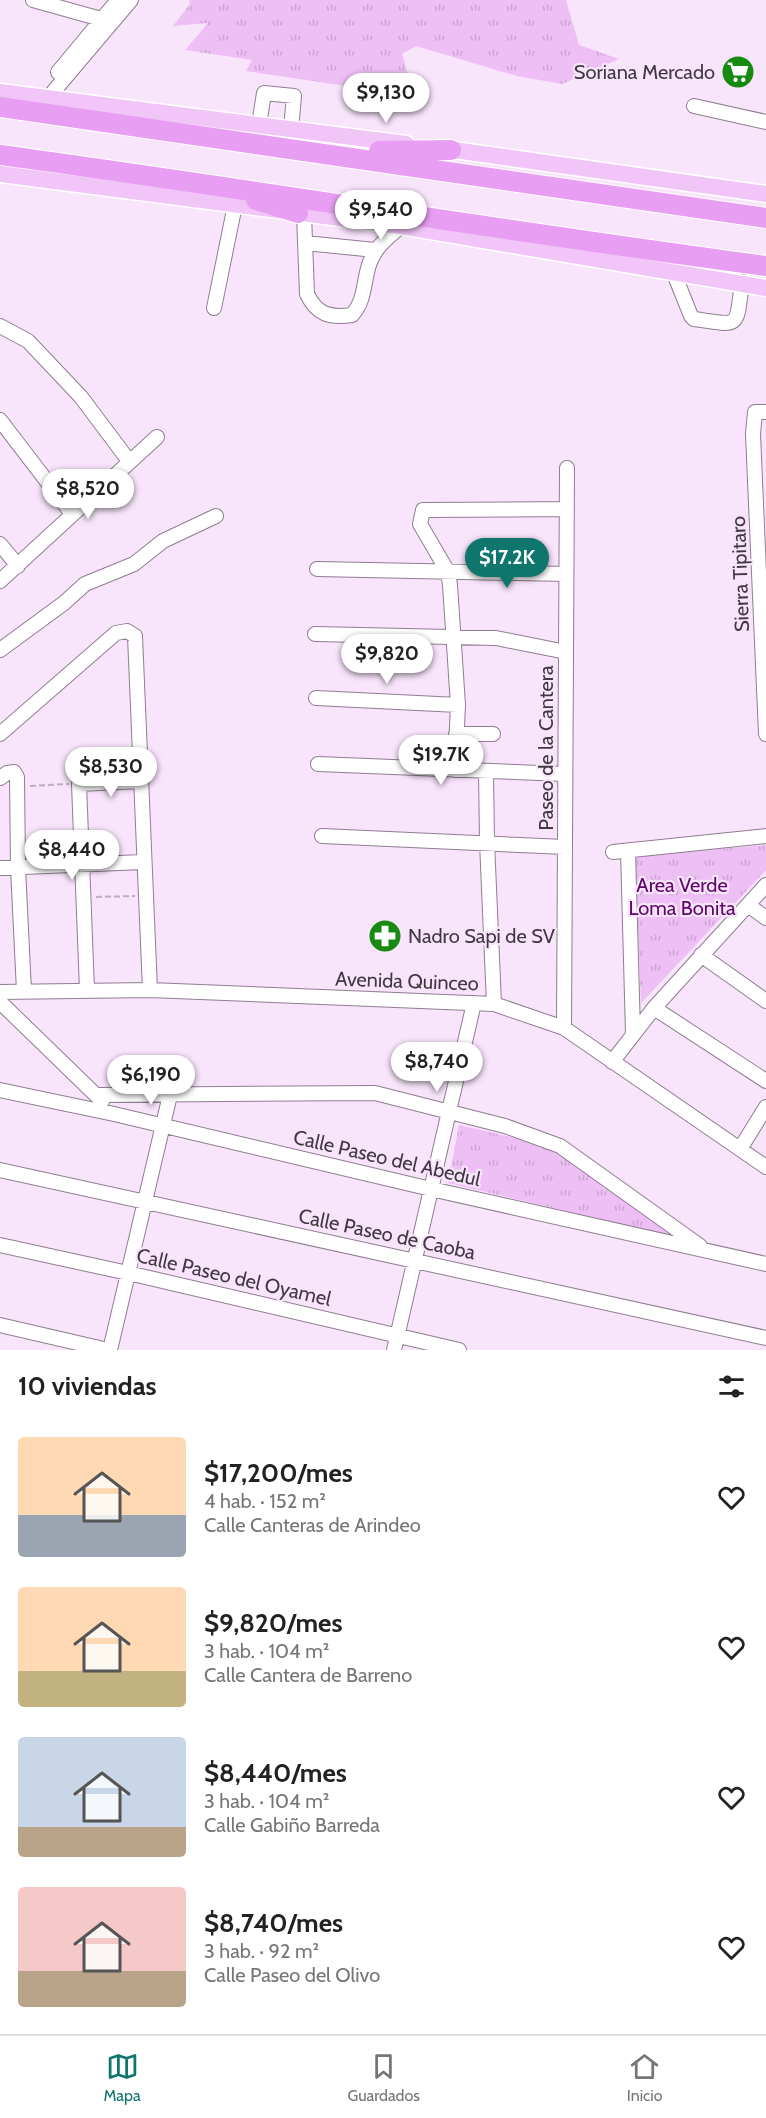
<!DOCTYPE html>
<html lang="es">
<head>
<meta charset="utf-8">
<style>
	body { margin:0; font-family:Cabin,sans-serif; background:#f6f6f6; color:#222; height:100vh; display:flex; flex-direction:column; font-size:22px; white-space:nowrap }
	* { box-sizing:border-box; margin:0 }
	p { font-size:20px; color:#767676 }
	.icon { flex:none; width:33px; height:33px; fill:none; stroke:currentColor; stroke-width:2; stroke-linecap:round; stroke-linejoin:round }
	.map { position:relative; height:1350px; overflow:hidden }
	.panel { display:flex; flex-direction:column; background:#fff; flex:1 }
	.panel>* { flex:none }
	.price { position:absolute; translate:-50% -51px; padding:0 14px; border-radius:21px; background:#fff; color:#222; font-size:20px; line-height:39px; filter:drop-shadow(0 2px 3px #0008) }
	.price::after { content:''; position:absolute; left:50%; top:36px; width:18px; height:14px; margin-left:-9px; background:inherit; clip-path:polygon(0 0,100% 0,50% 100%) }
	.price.selected { background:#0f766e; color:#fff }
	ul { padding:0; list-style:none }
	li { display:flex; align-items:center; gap:18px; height:150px; padding:0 18px }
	li span { display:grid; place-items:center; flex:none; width:168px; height:120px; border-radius:6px; color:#555 }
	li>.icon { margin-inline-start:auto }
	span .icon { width:72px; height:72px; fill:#fffc; stroke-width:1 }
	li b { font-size:26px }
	h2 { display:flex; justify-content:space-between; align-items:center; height:72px; padding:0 18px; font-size:26px }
	.tab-bar { display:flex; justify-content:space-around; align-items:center; height:84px; border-top:2px solid #e0e0e0; background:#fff; font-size:16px; color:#767676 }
	.tab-bar a { display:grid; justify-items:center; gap:3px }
	.tab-bar .selected { color:#0f766e }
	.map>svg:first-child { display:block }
	.park { fill:url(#park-tufts) }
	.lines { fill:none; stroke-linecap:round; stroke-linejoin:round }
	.minor-casing { stroke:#8f7d91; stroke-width:16 }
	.major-casing { stroke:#fff; stroke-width:19 }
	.highway-casing { stroke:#fff; stroke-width:22 }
	.path { stroke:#beaec1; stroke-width:2; stroke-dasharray:6 3; stroke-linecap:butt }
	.minor { stroke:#fff; stroke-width:14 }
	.major { stroke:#f1c5f8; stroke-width:16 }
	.highway { stroke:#e89ff3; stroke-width:20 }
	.labels { text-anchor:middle; stroke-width:4.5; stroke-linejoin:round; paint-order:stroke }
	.poi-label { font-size:20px; fill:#413942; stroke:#f8e4fb; text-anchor:end }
	.street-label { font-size:20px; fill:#413942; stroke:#f8e4fb }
	.park-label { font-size:20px; fill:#5e0669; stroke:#f8e4fb }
</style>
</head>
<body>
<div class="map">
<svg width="766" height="1350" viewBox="0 0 766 1350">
	<defs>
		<pattern id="park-tufts" width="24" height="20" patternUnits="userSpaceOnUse" patternTransform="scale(1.5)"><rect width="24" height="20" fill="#eebff5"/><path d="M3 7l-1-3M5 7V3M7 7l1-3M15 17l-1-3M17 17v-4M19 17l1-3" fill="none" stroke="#cda5d3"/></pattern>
	</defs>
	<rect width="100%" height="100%" fill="#f8e4fb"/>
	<path class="park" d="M189 0H566L579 45 619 59 562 84 517 76 416 46 402 54 414 96 246 71 252 60 185 50 208 23 173 26 190 4Z
		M766 845V870L641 1003 635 856Z
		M459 1125 558 1148 680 1238 448 1183Z"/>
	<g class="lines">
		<g class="minor-casing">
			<path id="minor" d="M33 0 101 19
				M58 72 118 0
				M48 98 131 0
				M694 106 766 122
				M259 125 264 93 294 96 291 129
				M304 214 307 294C317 315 330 318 352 315 366 300 363 280 370 262 376 246 389 237 401 226
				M305 243 375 250
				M673 271 691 316 694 319C741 326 736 329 742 282
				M214 308 235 205
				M0 326 28 341 81 397 129 461
				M766 412H755L753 434 766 734
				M0 420 72 514
				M0 544 18 566
				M317 569 566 574
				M0 581 157 437
				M315 634 496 638 566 652
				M0 650 64 603 85 584 134 564 163 541 216 516
				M316 698 458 705
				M0 734 116 633 127 631 135 636 150 990
				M456 734H493
				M318 764 565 774
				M455 770 458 705 450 585 448 572 420 524 423 510 567 509
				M486 772 487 842 494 1004
				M0 778 7 773 14 772 17 777 18 868 24 991
				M322 836 565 847
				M628 851 633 1033
				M613 852 766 836
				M0 868 143 862
				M748 905 766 918
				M701 955 766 1001
				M87 990 79 784 141 781
				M0 992 150 990 494 1004 564 1028 766 1167
				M0 1002 102 1101
				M654 1008 766 1081
				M564 1028 567 468
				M612 1062 654 1008 766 885
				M0 1090 114 1114 431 1189 766 1264
				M97 1095 375 1093 505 1126 560 1146 700 1246
				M740 1149 766 1107
				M0 1170 766 1338
				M0 1245 128 1273 459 1350
				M0 1325 108 1350
				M110 1350 170 1095
				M394 1350 474 1003"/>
		</g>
		<g class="major-casing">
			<path id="major" d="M0 92 406 144
				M440 148 766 194
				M0 174 401 226 766 288"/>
		</g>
		<g class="highway-casing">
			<path id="highway" d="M0 107 766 218
				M379 151 451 150
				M0 155C256 190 510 232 766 266
				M256 200 298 213"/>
		</g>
		<path class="path" d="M30 786 69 784
			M96 897 135 896"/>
		<use href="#minor" class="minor"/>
		<use href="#major" class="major"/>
		<use href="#highway" class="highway"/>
	</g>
	<defs>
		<g id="supermarket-disc" transform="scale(1.725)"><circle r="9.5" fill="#178b0f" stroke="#f8e4fb"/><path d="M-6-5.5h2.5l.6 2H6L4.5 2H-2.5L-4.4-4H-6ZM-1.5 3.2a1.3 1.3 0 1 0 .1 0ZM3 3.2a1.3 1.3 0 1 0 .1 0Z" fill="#fff"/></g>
		<g id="pharmacy-disc" transform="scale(1.725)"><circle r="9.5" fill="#178b0f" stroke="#f8e4fb"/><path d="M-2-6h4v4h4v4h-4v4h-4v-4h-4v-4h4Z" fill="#fff"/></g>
	</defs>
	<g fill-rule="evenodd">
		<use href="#supermarket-disc" x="738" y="72"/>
		<use href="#pharmacy-disc" x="385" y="936"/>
	</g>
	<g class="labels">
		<g class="poi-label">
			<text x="715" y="79">Soriana Mercado</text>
			<text x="408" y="943" text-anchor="start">Nadro Sapi de SV</text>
		</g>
		<g class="street-label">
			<text transform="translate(740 574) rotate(-92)" y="7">Sierra Tipitaro</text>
			<text transform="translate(546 748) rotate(-90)" y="7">Paseo de la Cantera</text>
			<text transform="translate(407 981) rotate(2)" y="7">Avenida Quinceo</text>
			<text transform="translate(387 1158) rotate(13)" y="7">Calle Paseo del Abedul</text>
			<text transform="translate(387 1234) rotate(12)" y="7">Calle Paseo de Caoba</text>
			<text transform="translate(234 1277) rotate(13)" y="7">Calle Paseo del Oyamel</text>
		</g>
		<g class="park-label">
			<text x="682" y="892">Area Verde<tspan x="682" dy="23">Loma Bonita</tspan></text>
		</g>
	</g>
</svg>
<b class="price" style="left:386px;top:124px">$9,130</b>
<b class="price" style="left:381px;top:241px">$9,540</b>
<b class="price" style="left:88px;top:520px">$8,520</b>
<b class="price selected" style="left:507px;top:589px">$17.2K</b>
<b class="price" style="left:387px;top:685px">$9,820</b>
<b class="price" style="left:441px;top:786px">$19.7K</b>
<b class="price" style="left:111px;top:798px">$8,530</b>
<b class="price" style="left:72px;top:881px">$8,440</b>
<b class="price" style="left:437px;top:1093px">$8,740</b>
<b class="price" style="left:151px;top:1106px">$6,190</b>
</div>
<section class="panel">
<h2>10 viviendas<svg class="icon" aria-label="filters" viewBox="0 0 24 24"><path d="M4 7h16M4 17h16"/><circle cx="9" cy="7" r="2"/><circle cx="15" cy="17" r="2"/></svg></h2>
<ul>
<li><span style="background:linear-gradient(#ffd9b3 65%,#9aa5b1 0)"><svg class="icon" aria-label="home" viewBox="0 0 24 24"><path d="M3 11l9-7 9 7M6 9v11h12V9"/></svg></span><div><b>$17,200/mes</b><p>4 hab. · 152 m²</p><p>Calle Canteras de Arindeo</p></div><svg class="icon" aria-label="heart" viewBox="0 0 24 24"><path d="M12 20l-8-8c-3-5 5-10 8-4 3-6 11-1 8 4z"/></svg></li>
<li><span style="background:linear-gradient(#ffd9b3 70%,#c2b280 0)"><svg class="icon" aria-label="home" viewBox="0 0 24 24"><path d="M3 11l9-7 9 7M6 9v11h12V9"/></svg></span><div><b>$9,820/mes</b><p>3 hab. · 104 m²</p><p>Calle Cantera de Barreno</p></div><svg class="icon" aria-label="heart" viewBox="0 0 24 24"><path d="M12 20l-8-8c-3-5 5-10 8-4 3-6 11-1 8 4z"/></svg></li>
<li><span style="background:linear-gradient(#c9d6e8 75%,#b9a48a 0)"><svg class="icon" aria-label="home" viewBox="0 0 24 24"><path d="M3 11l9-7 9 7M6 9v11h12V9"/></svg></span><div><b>$8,440/mes</b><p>3 hab. · 104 m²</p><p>Calle Gabiño Barreda</p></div><svg class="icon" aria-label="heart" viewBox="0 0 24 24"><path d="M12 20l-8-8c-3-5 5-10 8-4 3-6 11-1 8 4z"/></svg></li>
<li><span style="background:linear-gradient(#f6c9c9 70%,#b9a48a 0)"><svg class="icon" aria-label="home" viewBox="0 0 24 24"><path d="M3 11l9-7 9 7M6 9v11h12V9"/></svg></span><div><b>$8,740/mes</b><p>3 hab. · 92 m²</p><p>Calle Paseo del Olivo</p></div><svg class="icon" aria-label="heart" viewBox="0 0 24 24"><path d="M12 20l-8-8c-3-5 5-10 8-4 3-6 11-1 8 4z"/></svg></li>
</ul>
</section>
<nav class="tab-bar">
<a class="selected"><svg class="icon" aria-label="map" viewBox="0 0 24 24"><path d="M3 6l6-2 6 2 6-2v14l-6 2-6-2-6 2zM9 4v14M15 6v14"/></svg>Mapa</a>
<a><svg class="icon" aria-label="saved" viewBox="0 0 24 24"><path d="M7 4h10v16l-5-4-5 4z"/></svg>Guardados</a>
<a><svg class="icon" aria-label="home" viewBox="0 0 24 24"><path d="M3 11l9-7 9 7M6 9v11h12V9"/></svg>Inicio</a>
</nav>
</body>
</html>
